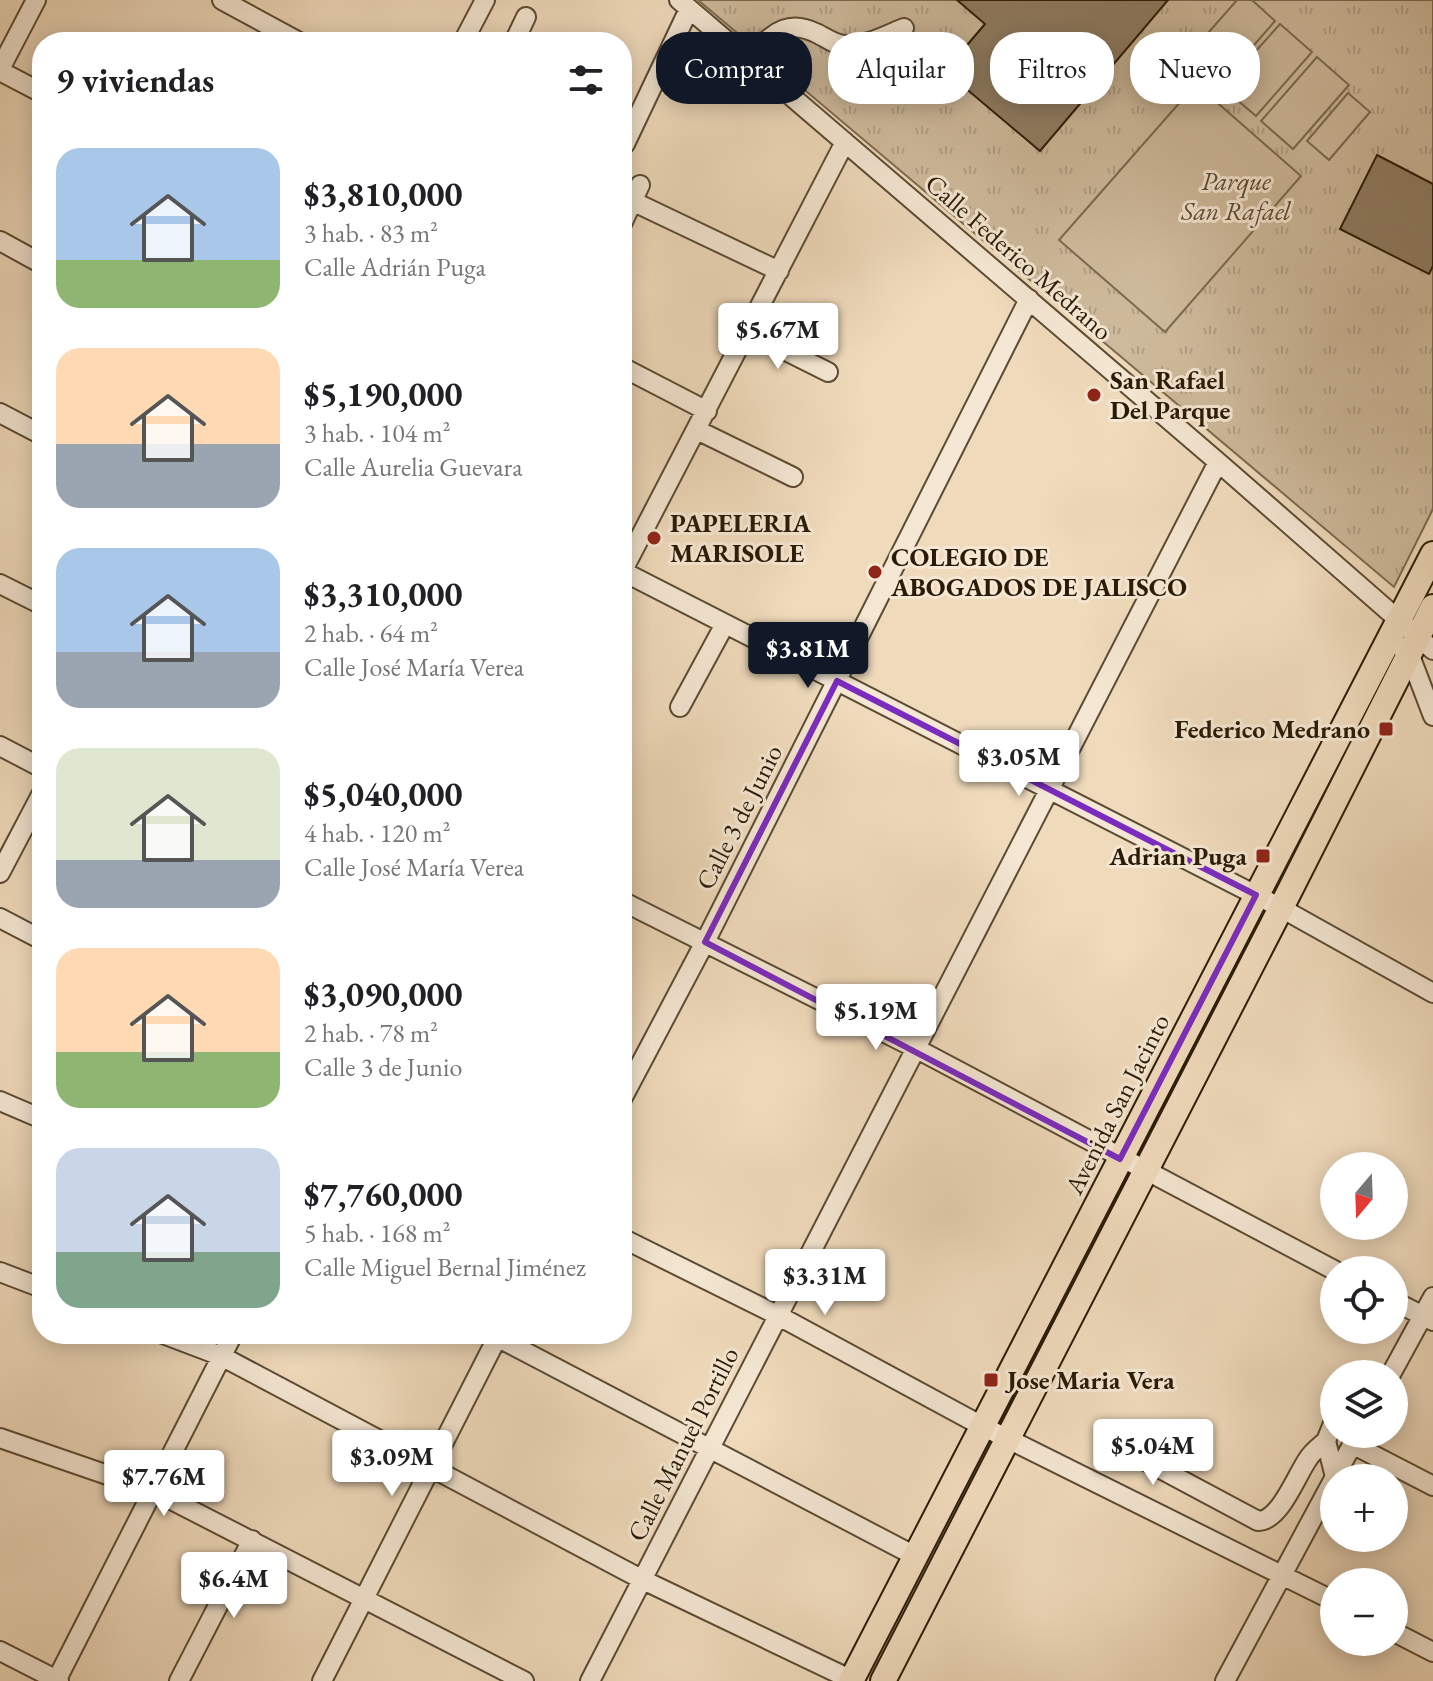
<!DOCTYPE html>
<html lang="es">
<head>
<meta charset="utf-8">
<style>
	body { margin:0; font-family:"EB Garamond",serif; background:#f2f2f2; color:#202124; height:100vh; display:flex; flex-direction:column; font-size:30px; white-space:nowrap }
	* { box-sizing:border-box; margin:0 }
	p { font-size:26px; color:#757577 }
	.icon { flex:none; width:44px; height:44px; fill:none; stroke:currentColor; stroke-width:2; stroke-linecap:round; stroke-linejoin:round }
	.map { position:relative; flex:1; overflow:hidden }
	.drawer { position:absolute; left:32px; top:32px; width:600px; height:1312px; display:flex; flex-direction:column; background:#fff; border-radius:32px; box-shadow:0 4px 20px #0003 }
	.drawer>* { flex:none }
	.hud { position:absolute; left:656px; top:32px; width:656px; height:72px; display:flex; gap:16px }
	.needle { width:52px; rotate:199deg }
	.fabs { position:absolute; left:1320px; top:1152px; display:grid; gap:16px }
	.fabs a { display:grid; place-items:center; width:88px; height:88px; border-radius:50%; background:#fff; box-shadow:0 4px 20px #0003; font-size:40px }
	.price { position:absolute; translate:-50% -68px; padding:0 18px; border-radius:8px; background:#fff; color:#222; font-size:26px; line-height:52px; filter:drop-shadow(0 2px 4px #0008) }
	.price::after { content:''; position:absolute; left:50%; top:48px; width:24px; height:18px; margin-left:-12px; background:inherit; clip-path:polygon(0 0,100% 0,50% 100%) }
	.price.on { background:#111827; color:#fff }
	ul { padding:0; list-style:none }
	li { display:flex; align-items:center; gap:24px; height:200px; padding:0 24px }
	li span { display:grid; place-items:center; flex:none; width:224px; height:160px; border-radius:24px; color:#555 }
	li>.icon { margin-inline-start:auto }
	span .icon { width:96px; height:96px; fill:#fffc; stroke-width:1 }
	li b { font-size:34px }
	h2 { display:flex; justify-content:space-between; align-items:center; height:96px; padding:0 24px; font-size:34px }
	.pill { padding:0 28px; border-radius:32px; background:#fff; box-shadow:0 4px 20px #0003; font-size:28px; line-height:72px }
	.pill.on { background:#111827; color:#fff }
	.map>svg:first-child { display:block }
	.grass { fill:url(#grass-tufts); stroke:#7c6a51; stroke-width:2 }
	.pitch { fill:#ceba9c; stroke:#7c6a51; stroke-width:2 }
	.building { fill:#907e64; stroke:#2a1b06; stroke-width:2 }
	.lines { fill:none; stroke-linecap:round; stroke-linejoin:round }
	.minor-casing { stroke:#5b4b33; stroke-width:22 }
	.major-casing { stroke:#2a1b06; stroke-width:28 }
	.minor { stroke:#f5e7d3; stroke-width:18 }
	.major { stroke:#efdabb; stroke-width:24 }
	.marked { fill:none; stroke:#7b2cbf; stroke-width:6; stroke-linejoin:round }
	.poi-dot { fill:#8f2418; stroke:#f5e7d3; stroke-width:3 }
	.labels { text-anchor:middle; stroke-width:6; stroke-linejoin:round; paint-order:stroke }
	.park-label { font-size:26px; font-style:italic; fill:#5b4b33; stroke:#f5e7d3 }
	.street-label { font-size:26px; fill:#2a1b06; stroke:#f5e7d3 }
	.poi-label { font-size:26px; font-weight:bold; fill:#2a1b06; stroke:#f5e7d3; text-anchor:start }
</style>
</head>
<body>
<div class="map">
<svg width="1433" height="1681" viewBox="0 0 1433 1681">
	<defs>
		<pattern id="grass-tufts" width="24" height="20" patternUnits="userSpaceOnUse" patternTransform="scale(2)"><rect width="24" height="20" fill="#ceba9c"/><path d="M3 7l-1-3M5 7V3M7 7l1-3M15 17l-1-3M17 17v-4M19 17l1-3" fill="none" stroke="#b19f85"/></pattern>
	</defs>
	<rect width="100%" height="100%" fill="#efdabb"/>
	<filter id="stains"><feTurbulence type="fractalNoise" baseFrequency=".0025" numOctaves="4"/><feColorMatrix values="0 0 0 0 .2 0 0 0 0 .09 0 0 0 0 .02 0 0 0 .5 -.17"/></filter>
	<radialGradient id="worn" r=".72"><stop offset=".6" stop-color="#630" stop-opacity="0"/><stop offset="1" stop-color="#630" stop-opacity=".3"/></radialGradient>
	<path class="grass" d="M698 0H1433V509L1394 587Z"/>
	<path class="pitch" d="M1237 0H1252L1275 21 1219 85 1187 57Z
		M1280 24 1312 52 1256 116 1223 88Z
		M1317 57 1349 85 1293 149 1261 121Z
		M1196 84 1301 176 1165 332 1059 240Z
		M1348 93 1370 112 1329 160 1307 141Z"/>
	<path class="building" d="M957 0H1168L1040 151 945 71 985 24Z
		M1377 155 1433 184V266L1429 274 1340 229Z"/>
	<g class="lines">
		<g class="minor-casing">
			<path id="minor" d="M222 0 299 42
				M679 0 1218 462 1433 650
				M463 42 485 0
				M514 42 526 17
				M747 58C771 38 784 17 816 33 825 37 835 45 845 45 865 47 886 35 904 28
				M0 69 36 0
				M0 71 42 93
				M625 144 689 9
				M632 201 779 271
				M622 224 640 185
				M0 241 42 264
				M748 332 828 372
				M622 367 707 411
				M0 413 42 435
				M697 430 793 477
				M622 571 1281 908 1433 993
				M622 572 845 142
				M0 584 42 605
				M1390 639 1409 653 1433 716
				M680 707 725 624
				M0 746 42 768
				M0 873 42 793
				M622 901 917 1049 1334 1270
				M0 918 42 940
				M622 1099 705 942 1029 299
				M0 1101 42 1119
				M622 1238 777 1315 982 1426 1334 1601
				M0 1272 42 1288
				M1394 1301 1433 1321
				M163 1334 221 1356 643 1580 852 1680
				M491 1334 915 1556
				M1391 1374 1433 1297
				M1334 1421 1326 1441 1335 1477
				M0 1438 154 1491 524 1681
				M1352 1444 1433 1486
				M1142 1459 1258 1521C1280 1521 1296 1476 1308 1459 1312 1452 1319 1447 1326 1441
				M1394 1632 1433 1652
				M0 1651 59 1681
				M56 1681 233 1334
				M179 1681 252 1540
				M322 1681 499 1334
				M590 1681 1218 462
				M1225 1681 1358 1434"/>
		</g>
		<g class="major-casing">
			<path id="major" d="M851 1681 1433 554
				M883 1681 1281 908 1433 607"/>
		</g>
		<use href="#minor" class="minor"/>
		<use href="#major" class="major"/>
	</g>
	<path class="marked" d="M837 681 1256 895 1120 1159 705 942Z"/>
	<g class="poi-dot">
		<circle cx="1094" cy="395" r="8"/>
		<circle cx="654" cy="538" r="8"/>
		<circle cx="875" cy="572" r="8"/>
		<rect x="1378" y="721" width="16" height="16" rx="4"/>
		<rect x="1255" y="848" width="16" height="16" rx="4"/>
		<rect x="983" y="1372" width="16" height="16" rx="4"/>
	</g>
	<g class="labels">
		<g class="park-label">
			<text x="1236" y="190">Parque<tspan x="1236" dy="30">San Rafael</tspan></text>
		</g>
		<g class="street-label">
			<text transform="translate(1019 257) rotate(41)" y="9">Calle Federico Medrano</text>
			<text transform="translate(739 817) rotate(-63)" y="9">Calle 3 de Junio</text>
			<text transform="translate(1117 1104) rotate(-63)" y="9">Avenida San Jacinto</text>
			<text transform="translate(683 1444) rotate(-63)" y="9">Calle Manuel Portillo</text>
		</g>
		<g class="poi-label">
			<text x="1110" y="389">San Rafael<tspan x="1110" dy="30">Del Parque</tspan></text>
			<text x="670" y="532">PAPELERIA<tspan x="670" dy="30">MARISOLE</tspan></text>
			<text x="891" y="566">COLEGIO DE<tspan x="891" dy="30">ABOGADOS DE JALISCO</tspan></text>
			<text x="1370" y="738" text-anchor="end">Federico Medrano</text>
			<text x="1247" y="865" text-anchor="end">Adrian Puga</text>
			<text x="1007" y="1389">Jose Maria Vera</text>
		</g>
	</g>
	<rect width="100%" height="100%" filter="url(#stains)"/>
	<rect width="100%" height="100%" fill="url(#worn)"/>
</svg>
<div class="fabs">
<a><svg class="needle" viewBox="-14 -14 28 28"><path d="M0-13l5 13h-10z" fill="#e53935"/><path d="M0 13l5-13h-10z" fill="#757577"/></svg></a>
<a><svg class="icon" aria-label="locate" viewBox="0 0 24 24"><circle cx="12" cy="12" r="6"/><path d="M12 2v4M12 18v4M2 12h4M18 12h4"/></svg></a>
<a><svg class="icon" aria-label="layers" viewBox="0 0 24 24"><path d="M12 4l9 5-9 5-9-5zM3 14l9 5 9-5"/></svg></a>
<a>+</a>
<a>−</a>
</div>
<b class="price" style="left:778px;top:371px">$5.67M</b>
<b class="price on" style="left:808px;top:690px">$3.81M</b>
<b class="price" style="left:1019px;top:798px">$3.05M</b>
<b class="price" style="left:876px;top:1052px">$5.19M</b>
<b class="price" style="left:825px;top:1317px">$3.31M</b>
<b class="price" style="left:1153px;top:1487px">$5.04M</b>
<b class="price" style="left:392px;top:1498px">$3.09M</b>
<b class="price" style="left:164px;top:1518px">$7.76M</b>
<b class="price" style="left:234px;top:1620px">$6.4M</b>
<div class="hud">
<a class="pill on">Comprar</a>
<a class="pill">Alquilar</a>
<a class="pill">Filtros</a>
<a class="pill">Nuevo</a>
</div>
<section class="drawer">
<h2>9 viviendas<svg class="icon" aria-label="filters" viewBox="0 0 24 24"><path d="M4 7h16M4 17h16"/><circle cx="9" cy="7" r="2"/><circle cx="15" cy="17" r="2"/></svg></h2>
<ul>
<li><span style="background:linear-gradient(#a9c7e8 70%,#8fb573 0)"><svg class="icon" aria-label="home" viewBox="0 0 24 24"><path d="M3 11l9-7 9 7M6 9v11h12V9"/></svg></span><div><b>$3,810,000</b><p>3 hab. · 83 m²</p><p>Calle Adrián Puga</p></div></li>
<li><span style="background:linear-gradient(#ffd9b3 60%,#9aa5b1 0)"><svg class="icon" aria-label="home" viewBox="0 0 24 24"><path d="M3 11l9-7 9 7M6 9v11h12V9"/></svg></span><div><b>$5,190,000</b><p>3 hab. · 104 m²</p><p>Calle Aurelia Guevara</p></div></li>
<li><span style="background:linear-gradient(#a9c7e8 65%,#9aa5b1 0)"><svg class="icon" aria-label="home" viewBox="0 0 24 24"><path d="M3 11l9-7 9 7M6 9v11h12V9"/></svg></span><div><b>$3,310,000</b><p>2 hab. · 64 m²</p><p>Calle José María Verea</p></div></li>
<li><span style="background:linear-gradient(#dfe7d0 70%,#9aa5b1 0)"><svg class="icon" aria-label="home" viewBox="0 0 24 24"><path d="M3 11l9-7 9 7M6 9v11h12V9"/></svg></span><div><b>$5,040,000</b><p>4 hab. · 120 m²</p><p>Calle José María Verea</p></div></li>
<li><span style="background:linear-gradient(#ffd9b3 65%,#8fb573 0)"><svg class="icon" aria-label="home" viewBox="0 0 24 24"><path d="M3 11l9-7 9 7M6 9v11h12V9"/></svg></span><div><b>$3,090,000</b><p>2 hab. · 78 m²</p><p>Calle 3 de Junio</p></div></li>
<li><span style="background:linear-gradient(#c9d6e8 65%,#7fa58c 0)"><svg class="icon" aria-label="home" viewBox="0 0 24 24"><path d="M3 11l9-7 9 7M6 9v11h12V9"/></svg></span><div><b>$7,760,000</b><p>5 hab. · 168 m²</p><p>Calle Miguel Bernal Jiménez</p></div></li>
</ul>
</section>
</div>
</body>
</html>
